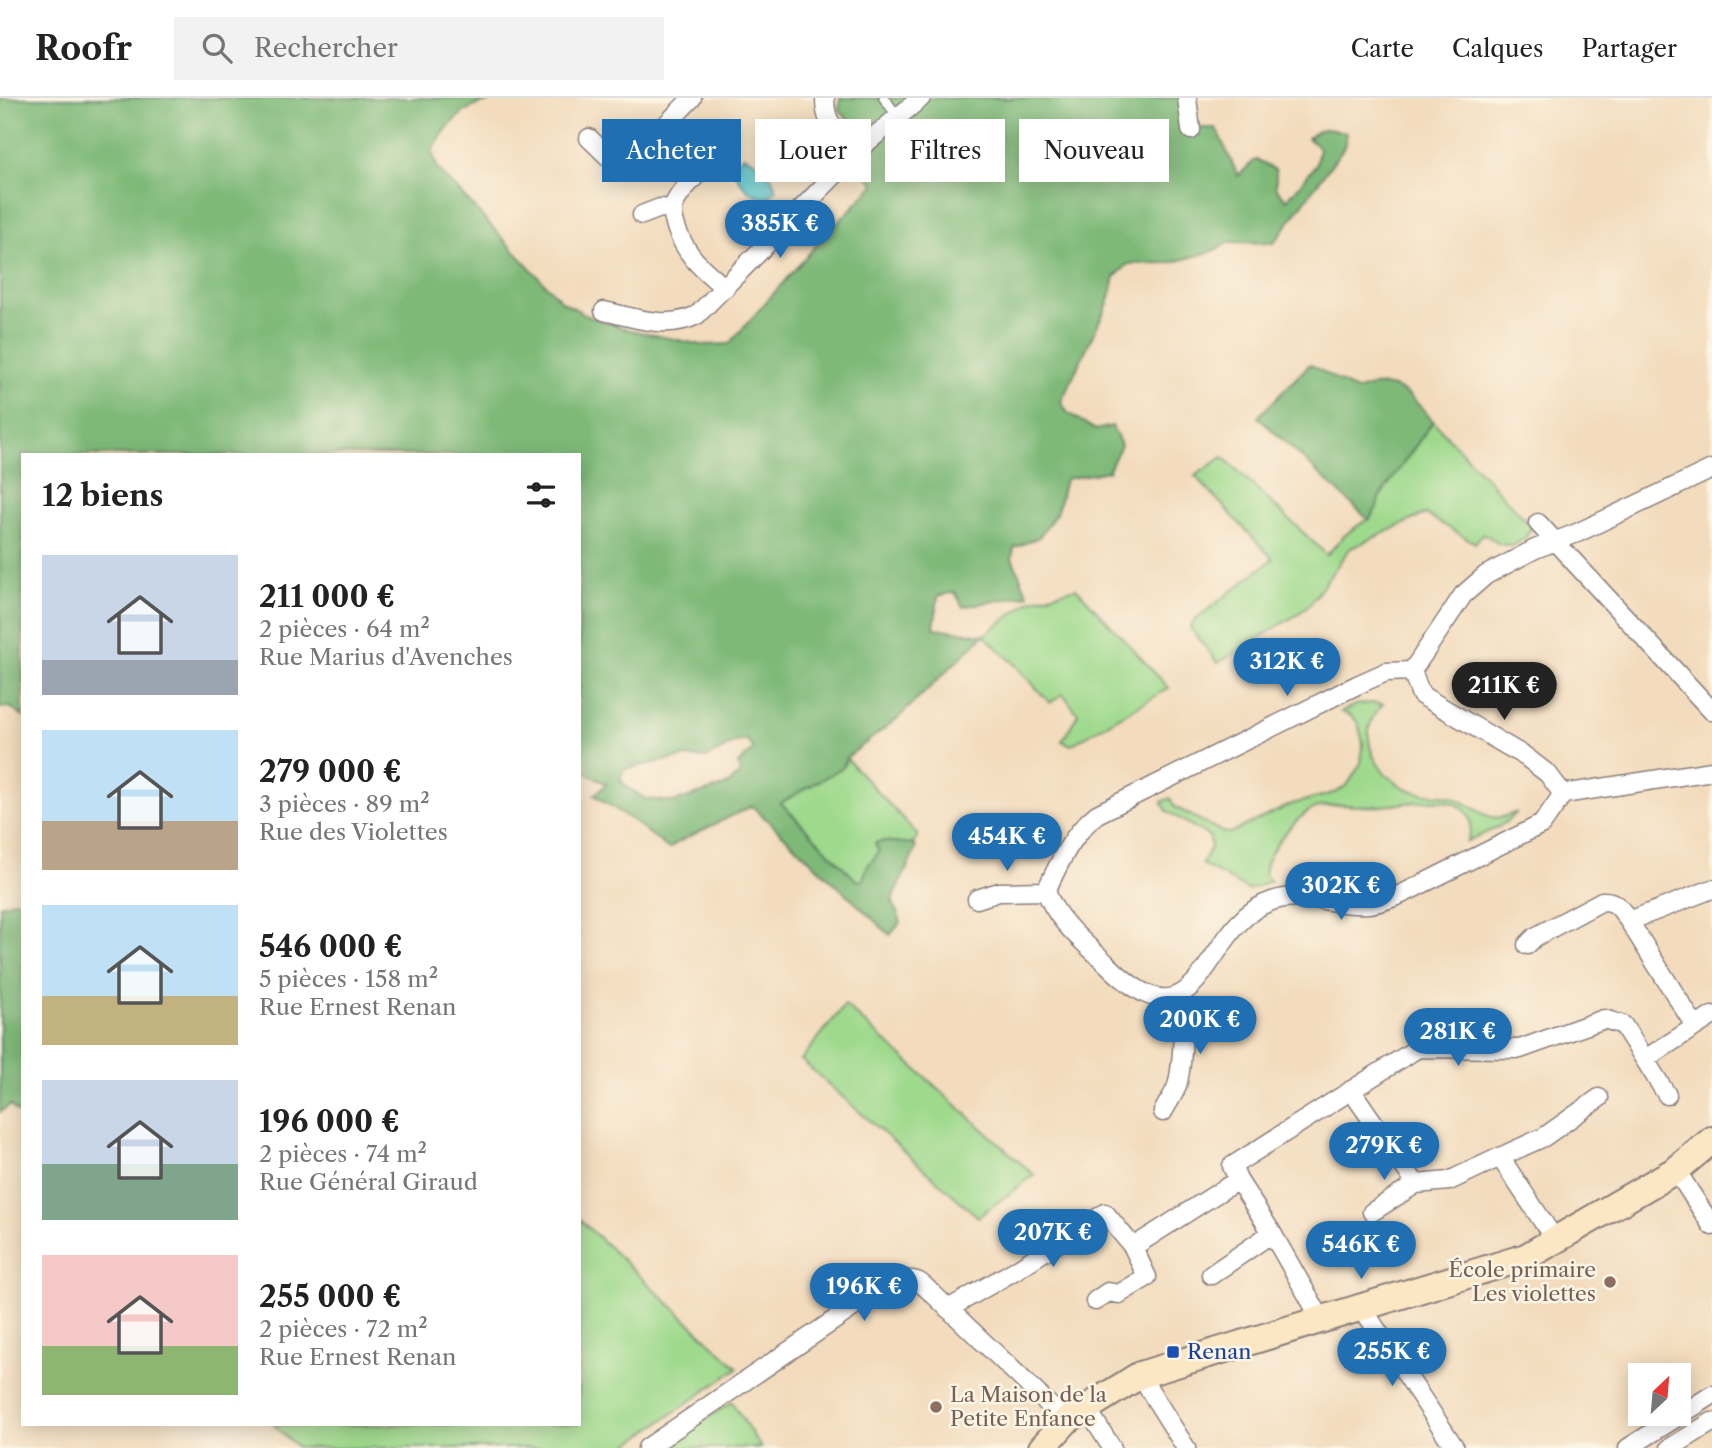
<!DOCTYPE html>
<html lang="fr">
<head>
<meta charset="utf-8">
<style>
	body { margin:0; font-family:"Libre Caslon Text",serif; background:#f2f2f2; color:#222; height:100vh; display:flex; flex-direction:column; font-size:26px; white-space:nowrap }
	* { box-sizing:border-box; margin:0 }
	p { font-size:23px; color:#767676 }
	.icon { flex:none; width:38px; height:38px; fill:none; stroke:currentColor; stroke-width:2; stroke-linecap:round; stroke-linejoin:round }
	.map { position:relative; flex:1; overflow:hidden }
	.panel { position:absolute; left:21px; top:355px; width:560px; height:973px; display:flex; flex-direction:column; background:#fff; border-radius:0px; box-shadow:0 4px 18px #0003 }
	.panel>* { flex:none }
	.banner { position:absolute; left:602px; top:21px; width:665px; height:63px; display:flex; gap:14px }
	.needle { width:46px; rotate:26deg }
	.controls { position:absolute; left:1628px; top:1265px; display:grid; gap:14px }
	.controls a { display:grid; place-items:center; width:63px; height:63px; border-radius:0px; background:#fff; box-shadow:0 4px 18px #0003; font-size:35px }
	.price { position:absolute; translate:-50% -60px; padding:0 16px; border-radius:24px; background:#1f6fb2; color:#fff; font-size:23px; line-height:46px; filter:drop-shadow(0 2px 4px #0008) }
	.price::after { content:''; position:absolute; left:50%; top:42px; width:21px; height:16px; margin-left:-10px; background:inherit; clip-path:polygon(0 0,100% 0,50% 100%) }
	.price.on { background:#222; color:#fff }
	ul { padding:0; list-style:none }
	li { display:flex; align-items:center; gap:21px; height:175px; padding:0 21px }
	li span { display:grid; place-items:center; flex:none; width:196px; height:140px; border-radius:0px; color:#555 }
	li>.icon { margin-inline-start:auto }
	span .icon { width:84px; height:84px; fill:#fffc; stroke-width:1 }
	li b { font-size:30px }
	h2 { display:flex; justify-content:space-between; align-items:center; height:84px; padding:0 21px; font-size:30px }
	.chip { padding:0 24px; border-radius:0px; background:#fff; box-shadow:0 4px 18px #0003; font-size:24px; line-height:63px }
	.chip.on { background:#1f6fb2; color:#fff }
	header { display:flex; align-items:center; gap:42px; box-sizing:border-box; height:98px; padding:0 35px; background:#fff; border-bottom:2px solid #e0e0e0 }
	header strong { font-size:33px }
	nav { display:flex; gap:38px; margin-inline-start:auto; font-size:24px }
	.search { width:490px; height:63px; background:#f2f2f2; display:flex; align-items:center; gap:18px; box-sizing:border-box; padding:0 24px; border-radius:0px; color:#767676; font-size:26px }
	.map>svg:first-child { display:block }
	.green { fill:#9ed98c; stroke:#607e64; stroke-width:2 }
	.forest { fill:#7eb978; stroke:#506e5a; stroke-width:2; fill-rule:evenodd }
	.water { fill:#57c5cb; stroke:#3c7483; stroke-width:2 }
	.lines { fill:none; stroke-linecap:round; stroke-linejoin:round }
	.service-casing { stroke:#8a7f7c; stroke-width:12 }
	.minor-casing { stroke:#8a7f7c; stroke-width:21 }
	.secondary-casing { stroke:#8a7f7c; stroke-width:30 }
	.service { stroke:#fff; stroke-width:9 }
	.minor { stroke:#fff; stroke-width:18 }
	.secondary { stroke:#fbe7c3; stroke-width:26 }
	.education-dot { fill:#8d6e63; stroke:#fcf5e5; stroke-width:2.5 }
	.transit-dot { fill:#1a4fb4; stroke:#fcf5e5; stroke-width:2.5 }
	.labels { text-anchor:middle; stroke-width:5; stroke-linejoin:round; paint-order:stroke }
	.education-label { font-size:21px; fill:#785e54; stroke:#fcf5e5; text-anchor:end }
	.transit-label { font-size:21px; fill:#164399; stroke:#fcf5e5; text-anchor:start }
</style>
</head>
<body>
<header>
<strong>Roofr</strong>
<div class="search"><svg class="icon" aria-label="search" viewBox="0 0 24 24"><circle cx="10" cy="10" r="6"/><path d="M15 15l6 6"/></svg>Rechercher</div>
<nav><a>Carte</a><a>Calques</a><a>Partager</a></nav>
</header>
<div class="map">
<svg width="1712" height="1350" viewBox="0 0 1712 1350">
	<rect width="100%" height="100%" fill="#fcf5e5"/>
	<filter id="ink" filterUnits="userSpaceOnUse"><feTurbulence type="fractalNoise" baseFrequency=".0143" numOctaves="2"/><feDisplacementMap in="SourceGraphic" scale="14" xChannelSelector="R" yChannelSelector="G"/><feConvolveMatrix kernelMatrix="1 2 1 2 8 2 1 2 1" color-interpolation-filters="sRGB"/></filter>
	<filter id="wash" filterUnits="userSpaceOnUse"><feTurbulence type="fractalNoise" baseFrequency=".00686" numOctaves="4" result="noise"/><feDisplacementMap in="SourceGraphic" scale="28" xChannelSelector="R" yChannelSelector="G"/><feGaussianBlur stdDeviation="1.57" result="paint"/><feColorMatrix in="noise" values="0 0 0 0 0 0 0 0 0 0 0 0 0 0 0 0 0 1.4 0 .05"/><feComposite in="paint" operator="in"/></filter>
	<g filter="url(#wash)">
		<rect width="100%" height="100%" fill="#f3dcbd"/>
		<path class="green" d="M1433 323 1532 429 1525 440 1512 448 1499 446 1483 435 1475 445 1425 416 1349 451 1310 506 1298 516 1218 565 1190 530 1196 521 1273 461 1195 378 1223 359 1327 457C1332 451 1337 445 1342 440 1358 424 1373 425 1379 400Z
			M1076 490 1169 590 1071 647 1062 643 1078 616 1063 596 1050 605 1017 569 984 537 1031 502Z
			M1371 605 1383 606C1352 635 1376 679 1410 692 1424 698 1439 695 1452 699 1478 707 1485 730 1517 714 1505 729 1484 735 1467 743 1471 735 1473 726 1468 717 1455 692 1405 707 1382 708 1359 710 1335 703 1313 711 1296 718 1261 759 1265 778L1271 783 1248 792 1202 766 1211 749 1210 739 1167 713 1162 704 1170 700 1175 709 1222 734 1230 735 1292 706 1337 694 1348 686 1361 665 1363 645 1358 625 1351 618 1341 614 1355 607Z
			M846 660 918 737 913 746 881 743 876 745 879 754 867 769 863 782 857 783 781 705 843 669Z
			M845 907 1034 1077 978 1119 801 962Z
			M579 1121 738 1270 623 1350H298L274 1327 579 1326Z
			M732 1304 761 1350H661Z"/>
		<path class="forest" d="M0 0H526C515 2 502 0 491 3 462 8 446 29 432 53L437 70 561 203 590 219 630 232 702 247 729 246 819 144 875 86 857 67 890 35 874 24 854 28 839 12 840 0H1184L1200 30H1216L1238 78 1256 61 1276 72V90L1287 102 1316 67 1319 50 1308 40C1322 27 1329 31 1347 35L1344 49 1274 145 1231 144 1210 154 1170 165 1128 166 1115 179 1109 203 1061 304 1068 315 1096 332 1112 328 1121 347 1108 373 1065 381 1057 414 1039 439 1014 450 1012 460 1028 497 963 509 955 494 938 498 934 530 984 537 898 620 846 660 843 669 781 705 857 783 863 782 867 769 879 754 875 745 881 743 913 746 916 749C910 768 899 783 892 802L901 824 890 837 752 708 678 744 669 751 636 725 594 697 607 686 581 672 579 656V357H23V619L10 609 0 610ZM747 642 754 651 738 666 740 676 727 687 674 704 646 701 627 689 620 681 624 671 684 659 706 660 736 644Z
			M1310 266 1356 293C1395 278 1409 295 1433 323L1379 400 1377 409 1369 422 1258 319Z
			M23 800V1020L10 1007 0 1014V807Z"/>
		<path class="water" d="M743 58C760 64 772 75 776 92L766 102C749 95 738 86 733 68Z"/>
	</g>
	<g filter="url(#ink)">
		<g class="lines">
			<g class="service-casing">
				<path id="service" d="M884 0 898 19"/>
			</g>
			<g class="minor-casing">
				<path id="minor" d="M825 0C825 32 839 35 865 46
					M1187 0 1191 32
					M589 40 622 72 692 0
					M698 75C690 85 675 98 673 111 672 117 675 126 677 132 688 160 703 171 725 190
					M642 117 660 110 673 111
					M604 213C636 220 667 232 697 217L865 46 921 0
					M1538 425 1712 613
					M1412 573 1421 597 1526 659 1548 676 1563 696
					M1046 793C1059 765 1072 736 1097 716L1357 587 1386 574 1412 573 1463 497 1486 477 1535 451 1577 435 1712 371
					M1046 793C1057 824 1084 844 1107 866 1204 963 1200 826 1272 803 1305 792 1336 809 1368 806 1380 805 1392 800 1404 795L1542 726 1563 696 1712 673
					M977 801 999 794 1046 793
					M1629 823 1712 791
					M1527 847 1535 839 1602 803C1617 802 1621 812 1629 823L1695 928
					M1645 961 1712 918
					M1351 992 1416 1086 1449 1083 1500 1059 1555 1142
					M1163 1014C1168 1004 1176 994 1178 984 1183 961 1185 918 1179 897
					M1500 1059 1544 1039 1599 1000
					M1676 1072 1712 1128
					M1238 1082 1232 1068 1418 950 1520 951 1604 921 1623 927 1667 997
					M1372 1114 1416 1086
					M1133 1149 1238 1082 1272 1135 1321 1221
					M1211 1177 1272 1135
					M1361 1208 1455 1350
					M948 1211 1014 1173 1105 1115 1133 1149 1147 1179 1119 1196 1108 1194 1095 1203
					M1140 1277 1186 1350
					M1086 1309 1112 1350
					M647 1350 852 1210C869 1199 898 1174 919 1184 924 1187 928 1192 932 1195L1066 1323
					M1628 1350 1712 1297
					M1670 1350 1712 1324"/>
			</g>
			<g class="secondary-casing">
				<path id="secondary" d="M1042 1350 1066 1323 1140 1277 1526 1159 1676 1072 1712 1042"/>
			</g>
			<use href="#service" class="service"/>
			<use href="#minor" class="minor"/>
			<use href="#secondary" class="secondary"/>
		</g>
	</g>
	<g class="education-dot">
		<circle cx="1610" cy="1184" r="7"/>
		<circle cx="936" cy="1309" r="7"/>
	</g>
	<rect class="transit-dot" x="1166" y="1247" width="14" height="14" rx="3.5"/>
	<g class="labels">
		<g class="education-label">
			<text x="1596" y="1179">École primaire<tspan x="1596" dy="24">Les violettes</tspan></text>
			<text x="950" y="1304" text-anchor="start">La Maison de la<tspan x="950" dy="24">Petite Enfance</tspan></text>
		</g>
		<g class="transit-label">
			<text x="1187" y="1261">Renan</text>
		</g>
	</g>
</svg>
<div class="controls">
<a><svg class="needle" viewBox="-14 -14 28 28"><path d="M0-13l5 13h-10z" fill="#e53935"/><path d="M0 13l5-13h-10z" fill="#767676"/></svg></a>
</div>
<b class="price" style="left:780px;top:162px">385K €</b>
<b class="price" style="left:1287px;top:600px">312K €</b>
<b class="price on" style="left:1504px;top:624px">211K €</b>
<b class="price" style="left:1007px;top:775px">454K €</b>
<b class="price" style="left:1341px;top:824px">302K €</b>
<b class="price" style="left:1200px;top:958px">200K €</b>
<b class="price" style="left:1458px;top:970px">281K €</b>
<b class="price" style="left:1384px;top:1084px">279K €</b>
<b class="price" style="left:1053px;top:1171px">207K €</b>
<b class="price" style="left:1361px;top:1183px">546K €</b>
<b class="price" style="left:864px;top:1225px">196K €</b>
<b class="price" style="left:1392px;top:1290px">255K €</b>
<div class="banner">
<a class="chip on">Acheter</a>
<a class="chip">Louer</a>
<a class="chip">Filtres</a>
<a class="chip">Nouveau</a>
</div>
<section class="panel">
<h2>12 biens<svg class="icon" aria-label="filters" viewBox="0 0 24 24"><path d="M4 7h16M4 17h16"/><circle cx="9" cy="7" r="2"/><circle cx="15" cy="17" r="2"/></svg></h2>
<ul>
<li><span style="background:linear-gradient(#c9d6e8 75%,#9aa5b1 0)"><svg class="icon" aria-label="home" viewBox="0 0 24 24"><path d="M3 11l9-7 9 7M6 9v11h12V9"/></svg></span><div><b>211 000 €</b><p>2 pièces · 64 m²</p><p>Rue Marius d'Avenches</p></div></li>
<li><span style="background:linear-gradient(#bfe0f5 65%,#b9a48a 0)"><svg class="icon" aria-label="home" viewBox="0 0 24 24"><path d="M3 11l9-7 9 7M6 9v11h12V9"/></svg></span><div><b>279 000 €</b><p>3 pièces · 89 m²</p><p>Rue des Violettes</p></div></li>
<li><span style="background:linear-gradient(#bfe0f5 65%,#c2b280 0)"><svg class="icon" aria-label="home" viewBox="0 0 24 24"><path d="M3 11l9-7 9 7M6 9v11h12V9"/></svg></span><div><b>546 000 €</b><p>5 pièces · 158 m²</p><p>Rue Ernest Renan</p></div></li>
<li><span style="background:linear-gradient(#c9d6e8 60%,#7fa58c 0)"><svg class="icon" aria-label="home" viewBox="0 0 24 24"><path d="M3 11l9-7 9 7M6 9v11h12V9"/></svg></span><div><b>196 000 €</b><p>2 pièces · 74 m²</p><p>Rue Général Giraud</p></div></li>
<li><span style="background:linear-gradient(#f6c9c9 65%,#8fb573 0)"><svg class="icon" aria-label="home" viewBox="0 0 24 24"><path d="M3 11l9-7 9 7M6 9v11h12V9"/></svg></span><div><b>255 000 €</b><p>2 pièces · 72 m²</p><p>Rue Ernest Renan</p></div></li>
</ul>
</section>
</div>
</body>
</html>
